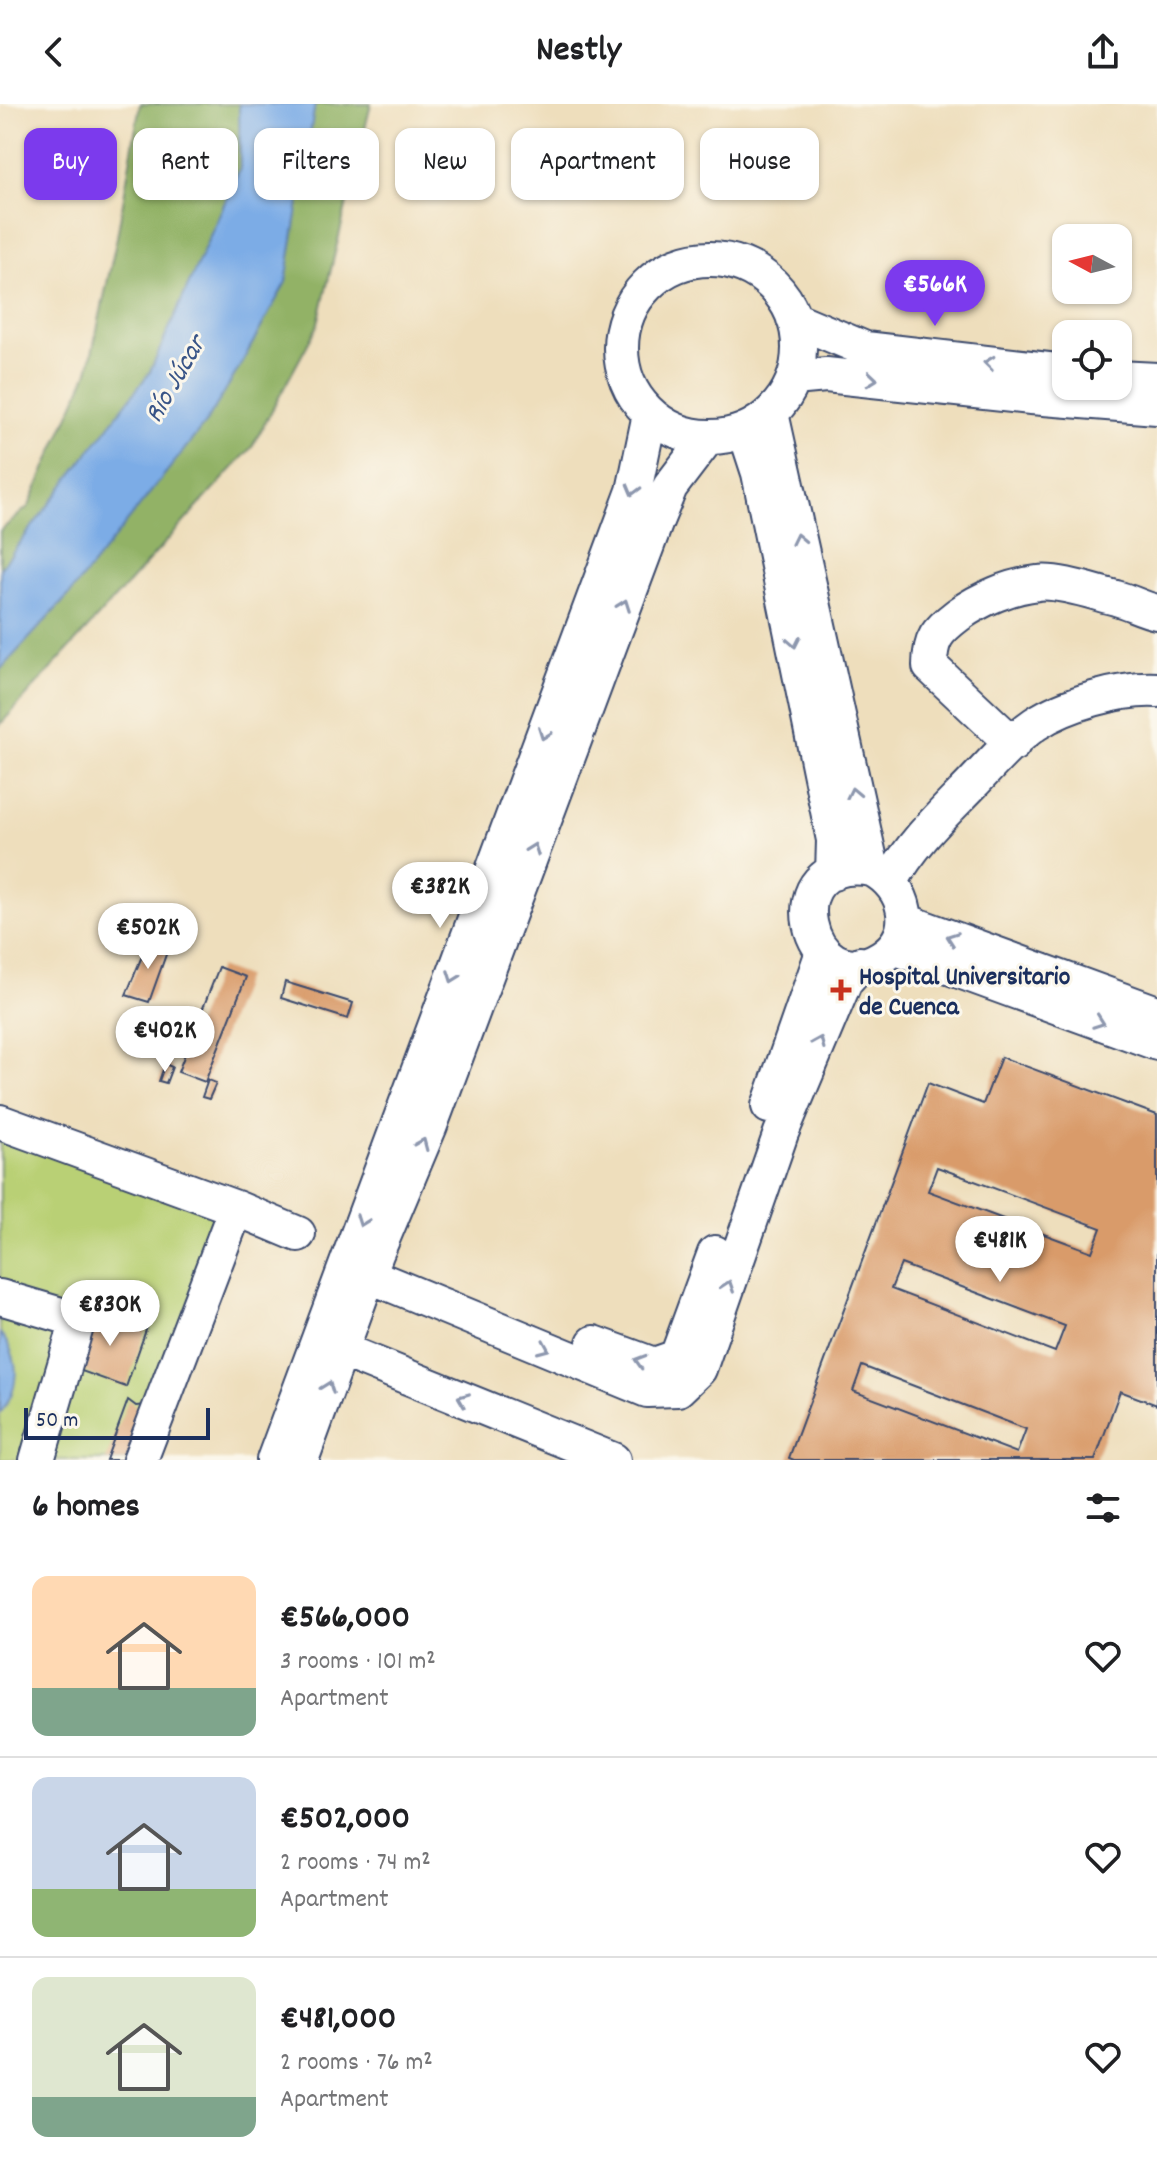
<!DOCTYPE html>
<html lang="en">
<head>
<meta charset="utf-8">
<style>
	body { margin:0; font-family:Dekko,sans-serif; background:#f2f2f2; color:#202124; height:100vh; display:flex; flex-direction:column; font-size:30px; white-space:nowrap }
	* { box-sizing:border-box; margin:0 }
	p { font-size:26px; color:#757577 }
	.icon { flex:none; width:44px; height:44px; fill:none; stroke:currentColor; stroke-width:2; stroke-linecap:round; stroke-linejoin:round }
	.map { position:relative; height:1356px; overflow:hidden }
	.side { display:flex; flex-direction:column; background:#fff; flex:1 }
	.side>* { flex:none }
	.hud { position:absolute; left:24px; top:24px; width:1110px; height:72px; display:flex; gap:16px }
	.needle { width:52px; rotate:277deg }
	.controls { position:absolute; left:1052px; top:120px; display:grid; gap:16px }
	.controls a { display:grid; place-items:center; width:80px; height:80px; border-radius:16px; background:#fff; box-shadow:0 2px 6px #0004; font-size:40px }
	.scale { position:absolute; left:24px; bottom:20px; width:186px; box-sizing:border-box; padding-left:8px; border:4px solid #1b2f5e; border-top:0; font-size:22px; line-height:28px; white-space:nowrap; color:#1b2f5e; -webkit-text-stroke:6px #fbf7ec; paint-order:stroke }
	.price { position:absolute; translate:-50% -68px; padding:0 18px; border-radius:28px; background:#fff; color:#222; font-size:26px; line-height:52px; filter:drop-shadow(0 2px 4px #0008) }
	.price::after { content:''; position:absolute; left:50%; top:48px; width:24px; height:18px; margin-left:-12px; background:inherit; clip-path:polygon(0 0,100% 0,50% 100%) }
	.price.selected { background:#7c3aed; color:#fff }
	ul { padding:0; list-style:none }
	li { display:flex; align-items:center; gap:24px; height:200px; padding:0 32px }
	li+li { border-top:2px solid #e0e0e0 }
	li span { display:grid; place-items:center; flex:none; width:224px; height:160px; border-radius:16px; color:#555 }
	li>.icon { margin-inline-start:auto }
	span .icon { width:96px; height:96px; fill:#fffc; stroke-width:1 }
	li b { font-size:34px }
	h2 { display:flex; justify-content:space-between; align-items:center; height:96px; padding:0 32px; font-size:34px }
	.pill { padding:0 28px; border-radius:16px; background:#fff; box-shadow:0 2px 6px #0004; font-size:28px; line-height:72px }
	.pill.selected { background:#7c3aed; color:#fff }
	header { display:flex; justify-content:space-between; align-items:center; height:104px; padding:0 32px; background:#fff; font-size:36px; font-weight:700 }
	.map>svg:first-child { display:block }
	.green { fill:#b9d075; stroke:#6a806a; stroke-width:2 }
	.forest { fill:#92b266; stroke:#567062; stroke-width:2 }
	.water { fill:#7bace6; stroke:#4b6ea2; stroke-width:2 }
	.building { fill:#d99b6b; fill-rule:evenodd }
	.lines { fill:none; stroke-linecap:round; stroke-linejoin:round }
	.minor-casing { stroke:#3b496c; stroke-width:38 }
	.minor { stroke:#fff; stroke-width:34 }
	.oneway { stroke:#8d97ae }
	.poi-dot { fill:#c8321e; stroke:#fbf7ec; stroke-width:3 }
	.labels { text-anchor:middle; stroke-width:6; stroke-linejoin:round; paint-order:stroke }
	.poi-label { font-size:26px; font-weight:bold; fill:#1b2f5e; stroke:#fbf7ec; text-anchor:start }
	.water-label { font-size:28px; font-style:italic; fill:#385487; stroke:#fbf7ec }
</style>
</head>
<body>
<header><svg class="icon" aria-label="back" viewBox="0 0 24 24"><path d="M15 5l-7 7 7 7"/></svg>Nestly<svg class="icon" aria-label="share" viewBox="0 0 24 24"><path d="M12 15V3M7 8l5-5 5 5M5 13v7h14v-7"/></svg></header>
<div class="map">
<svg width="1157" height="1356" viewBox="0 0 1157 1356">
	<rect width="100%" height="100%" fill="#fbf7ec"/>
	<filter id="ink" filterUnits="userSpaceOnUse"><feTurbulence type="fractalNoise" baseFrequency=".0125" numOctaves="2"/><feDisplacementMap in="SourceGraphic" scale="16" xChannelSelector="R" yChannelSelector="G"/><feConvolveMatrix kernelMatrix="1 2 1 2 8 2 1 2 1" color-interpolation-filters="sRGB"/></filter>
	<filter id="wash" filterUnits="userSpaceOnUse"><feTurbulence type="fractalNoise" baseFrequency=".006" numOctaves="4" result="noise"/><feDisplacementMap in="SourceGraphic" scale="32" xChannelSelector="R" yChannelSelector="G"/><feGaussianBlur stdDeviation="1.8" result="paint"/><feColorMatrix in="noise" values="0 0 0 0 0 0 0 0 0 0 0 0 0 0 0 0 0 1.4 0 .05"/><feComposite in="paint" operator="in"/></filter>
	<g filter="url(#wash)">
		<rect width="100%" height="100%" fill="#eedebc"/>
		<path class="green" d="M0 1023 228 1099 128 1356H0Z"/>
		<path class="forest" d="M140 0H371L317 223 252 343 0 621V427L29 402 88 268 117 133Z"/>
		<path class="water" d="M239 0H315L286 178 239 264 207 317 69 491 0 566V465L150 268 240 64Z
			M0 1229C22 1255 20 1284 0 1310Z"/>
		<g id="blocks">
			<path class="building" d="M149 835 169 842 149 898 126 891Z
				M219 863 246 873 205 978 178 968Z
				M285 878 353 899 348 915 281 894Z
				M1001 953 1157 1011V1301L1120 1287 1095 1356H794L789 1354 928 979 983 1000ZM937 1063 1101 1124 1092 1148 928 1087ZM901 1160 1065 1222 1055 1248 891 1185ZM862 1262 1026 1325 1017 1349 853 1287Z
				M165 960 172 963 166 979 159 977Z
				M208 976 216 979 209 995 202 993Z
				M95 1204 147 1223 126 1283 73 1264Z
				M128 1296 136 1302 147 1301 127 1356H106Z"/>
		</g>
	</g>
	<g filter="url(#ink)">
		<use href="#blocks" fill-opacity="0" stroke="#3b496c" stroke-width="2"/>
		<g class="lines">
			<g class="minor-casing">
				<path id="minor" d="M621 244a89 89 0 1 1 178 0a89 89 0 1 1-178 0Z
					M794 215 865 245 1066 268
					M794 274 826 271 1031 293 1157 303
					M1118 274 1157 276
					M771 309 872 765C906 782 919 829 882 853 807 900 769 747 872 765
					M745 326 759 369 834 736 833 769
					M1013 640 930 562C930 535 937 527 958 511 980 495 1010 482 1038 479 1059 476 1095 489 1116 494 1131 498 1142 505 1157 508
					M891 777C912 739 942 711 973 679 992 659 1012 636 1035 620 1065 600 1121 584 1157 586
					M905 817 1157 909
					M894 843 1157 939
					M769 1002 823 848
					M0 1018 236 1104 298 1130
					M368 1171 647 1286 678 1285 699 1265 781 1029 845 877 860 860
					M0 1193 78 1216 37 1356
					M594 1239 654 1261 677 1253 715 1149
					M341 1246 613 1356
					M140 1356 236 1104
					M274 1356 634 387 650 310
					M301 1356 376 1150 429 1024 656 417 670 383 708 333"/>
			</g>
			<use href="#minor" class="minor"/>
		</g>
		<defs><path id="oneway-chevron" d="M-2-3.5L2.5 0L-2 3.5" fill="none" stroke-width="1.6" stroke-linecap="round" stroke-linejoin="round" transform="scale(2)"/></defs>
		<g class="oneway">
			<use href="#oneway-chevron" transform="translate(989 259) rotate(-173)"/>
			<use href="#oneway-chevron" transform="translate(872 275) rotate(6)"/>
			<use href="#oneway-chevron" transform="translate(633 386) rotate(105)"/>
			<use href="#oneway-chevron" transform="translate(798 435) rotate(-102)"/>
			<use href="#oneway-chevron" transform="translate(624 501) rotate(-70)"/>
			<use href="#oneway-chevron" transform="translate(794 538) rotate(79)"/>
			<use href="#oneway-chevron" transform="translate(544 630) rotate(110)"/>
			<use href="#oneway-chevron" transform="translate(853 689) rotate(-102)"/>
			<use href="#oneway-chevron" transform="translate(533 745) rotate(-70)"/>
			<use href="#oneway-chevron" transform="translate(952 834) rotate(-160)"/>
			<use href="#oneway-chevron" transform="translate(453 873) rotate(110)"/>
			<use href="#oneway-chevron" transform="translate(1099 918) rotate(20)"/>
			<use href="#oneway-chevron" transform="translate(819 938) rotate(-67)"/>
			<use href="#oneway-chevron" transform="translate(422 1040) rotate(-67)"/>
			<use href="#oneway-chevron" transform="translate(362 1117) rotate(110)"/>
			<use href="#oneway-chevron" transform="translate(728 1182) rotate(-71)"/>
			<use href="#oneway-chevron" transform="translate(544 1244) rotate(23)"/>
			<use href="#oneway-chevron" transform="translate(640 1257) rotate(-163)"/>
			<use href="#oneway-chevron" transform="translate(328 1283) rotate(-70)"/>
			<use href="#oneway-chevron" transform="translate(463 1295) rotate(-158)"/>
		</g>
	</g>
	<path class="poi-dot" d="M837 874h8v8h8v8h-8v8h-8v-8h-8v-8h8z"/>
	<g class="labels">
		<g class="poi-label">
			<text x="859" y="880">Hospital Universitario<tspan x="859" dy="30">de Cuenca</tspan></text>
		</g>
		<g class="water-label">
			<text transform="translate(173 274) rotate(-60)" y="10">Río Júcar</text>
		</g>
	</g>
</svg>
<div class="controls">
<a><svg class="needle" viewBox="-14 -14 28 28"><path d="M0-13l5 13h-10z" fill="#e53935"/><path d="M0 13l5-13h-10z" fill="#757577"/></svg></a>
<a><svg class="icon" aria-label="locate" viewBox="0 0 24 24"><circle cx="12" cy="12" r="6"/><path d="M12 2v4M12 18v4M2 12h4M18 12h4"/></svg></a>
</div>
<div class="scale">50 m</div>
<b class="price selected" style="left:935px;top:224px">€566K</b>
<b class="price" style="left:440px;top:826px">€382K</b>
<b class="price" style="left:148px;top:867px">€502K</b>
<b class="price" style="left:165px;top:970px">€402K</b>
<b class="price" style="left:1000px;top:1180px">€481K</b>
<b class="price" style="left:110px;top:1244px">€830K</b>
<div class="hud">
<a class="pill selected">Buy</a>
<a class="pill">Rent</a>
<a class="pill">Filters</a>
<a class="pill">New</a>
<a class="pill">Apartment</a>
<a class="pill">House</a>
</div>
</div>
<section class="side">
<h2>6 homes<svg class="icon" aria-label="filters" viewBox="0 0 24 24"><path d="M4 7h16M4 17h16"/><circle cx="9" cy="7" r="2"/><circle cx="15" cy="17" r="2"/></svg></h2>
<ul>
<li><span style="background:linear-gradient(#ffd9b3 70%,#7fa58c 0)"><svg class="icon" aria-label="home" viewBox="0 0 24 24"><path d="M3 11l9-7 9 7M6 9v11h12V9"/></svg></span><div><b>€566,000</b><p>3 rooms · 101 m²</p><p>Apartment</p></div><svg class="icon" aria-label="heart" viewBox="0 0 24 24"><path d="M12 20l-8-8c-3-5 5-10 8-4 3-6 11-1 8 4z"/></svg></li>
<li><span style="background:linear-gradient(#c9d6e8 70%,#8fb573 0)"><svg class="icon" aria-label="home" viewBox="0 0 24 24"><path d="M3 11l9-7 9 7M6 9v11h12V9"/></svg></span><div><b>€502,000</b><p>2 rooms · 74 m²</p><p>Apartment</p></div><svg class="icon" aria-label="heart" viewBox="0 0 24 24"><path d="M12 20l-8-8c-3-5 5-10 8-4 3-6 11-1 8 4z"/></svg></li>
<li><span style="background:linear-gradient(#dfe7d0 75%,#7fa58c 0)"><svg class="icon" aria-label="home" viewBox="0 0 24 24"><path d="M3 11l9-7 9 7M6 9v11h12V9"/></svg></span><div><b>€481,000</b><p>2 rooms · 76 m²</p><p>Apartment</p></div><svg class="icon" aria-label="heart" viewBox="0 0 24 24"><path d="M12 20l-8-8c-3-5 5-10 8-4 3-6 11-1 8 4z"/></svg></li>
</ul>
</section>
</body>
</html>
